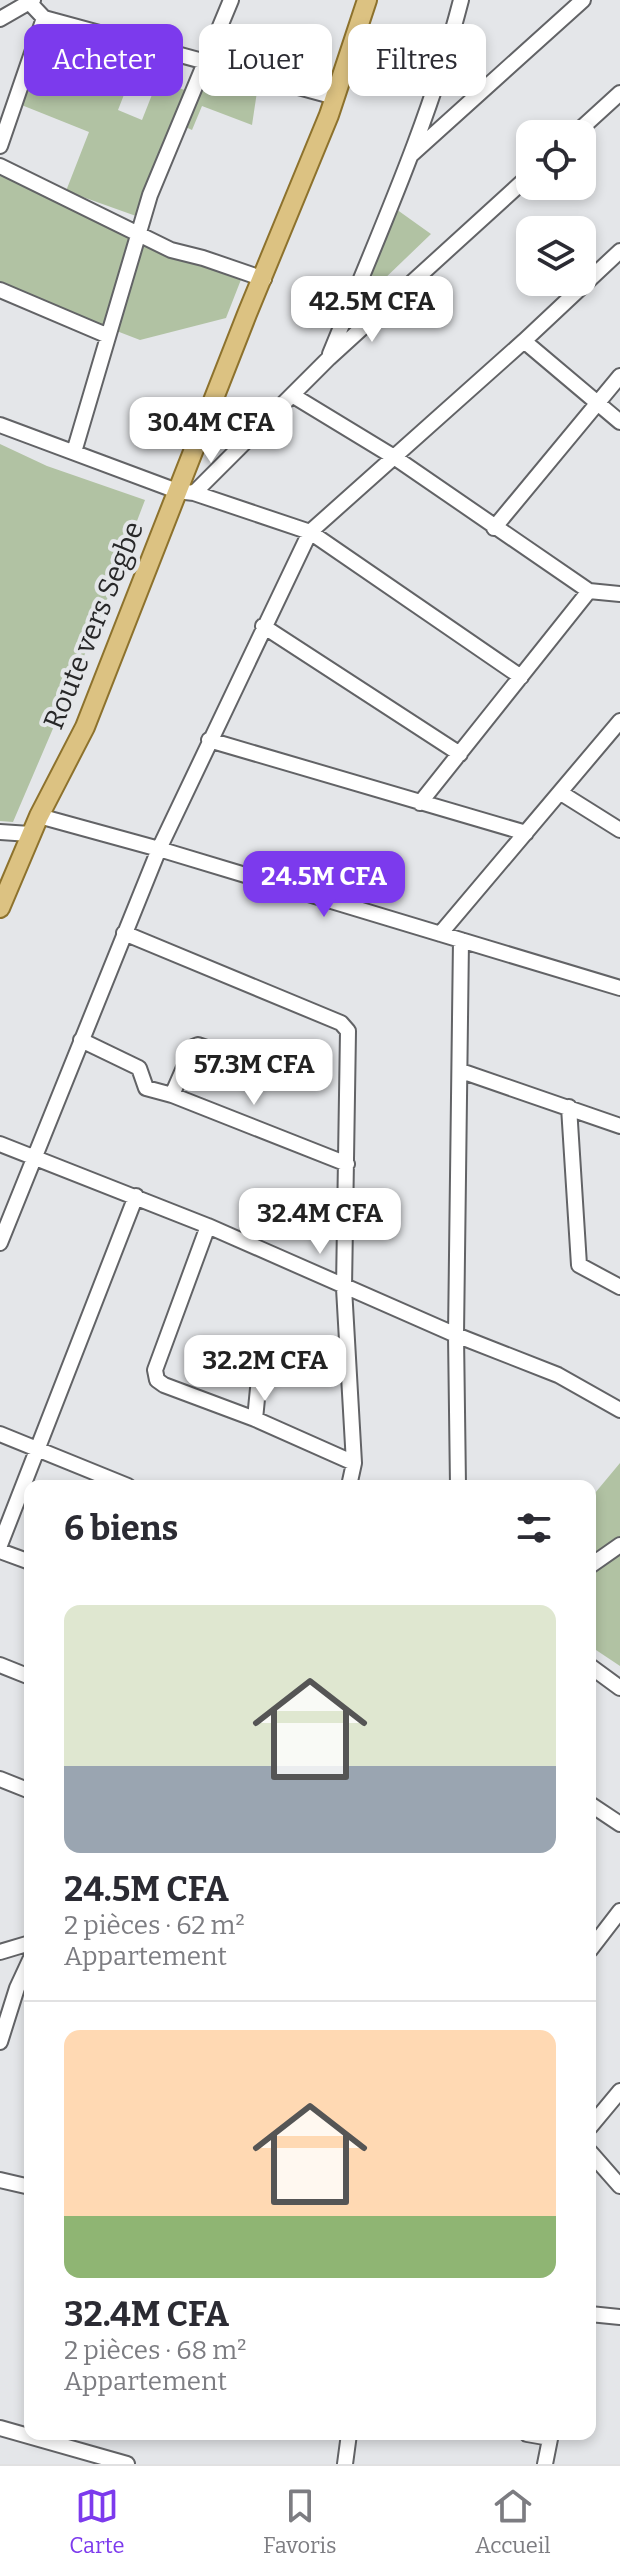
<!DOCTYPE html>
<html lang="fr">
<head>
<meta charset="utf-8">
<style>
	body { margin:0; font-family:Bitter,serif; background:#f7f7f7; color:#2b2b33; height:100vh; display:flex; flex-direction:column; font-size:30px; white-space:nowrap }
	* { box-sizing:border-box; margin:0 }
	p { font-size:26px; color:#7c7c81 }
	.icon { flex:none; width:44px; height:44px; fill:none; stroke:currentColor; stroke-width:2; stroke-linecap:round; stroke-linejoin:round }
	.map { position:relative; flex:1; overflow:hidden }
	.side { position:absolute; left:24px; top:1480px; width:572px; height:960px; display:flex; flex-direction:column; background:#fff; border-radius:16px; box-shadow:0 4px 12px #0003 }
	.side>* { flex:none }
	.top-card { position:absolute; left:24px; top:24px; width:572px; height:72px; display:flex; gap:16px }
	.tools { position:absolute; left:516px; top:120px; display:grid; gap:16px }
	.tools a { display:grid; place-items:center; width:80px; height:80px; border-radius:16px; background:#fff; box-shadow:0 4px 12px #0003; font-size:40px }
	.price { position:absolute; translate:-50% -68px; padding:0 18px; border-radius:16px; background:#fff; color:#222; font-size:26px; line-height:52px; filter:drop-shadow(0 2px 4px #0008) }
	.price::after { content:''; position:absolute; left:50%; top:48px; width:24px; height:18px; margin-left:-12px; background:inherit; clip-path:polygon(0 0,100% 0,50% 100%) }
	.price.on { background:#7c3aed; color:#fff }
	ul { padding:0; list-style:none }
	li { display:grid; align-content:center; gap:16px; height:424px; padding:0 40px }
	li+li { border-top:2px solid #e1e1e2 }
	li span { display:grid; place-items:center; height:248px; border-radius:16px; color:#555 }
	li>.icon { margin-inline-start:auto }
	span .icon { width:144px; height:144px; fill:#fffc; stroke-width:1 }
	li b { font-size:34px }
	h2 { display:flex; justify-content:space-between; align-items:center; height:96px; padding:0 40px; font-size:34px }
	.pill { padding:0 28px; border-radius:16px; background:#fff; box-shadow:0 4px 12px #0003; font-size:28px; line-height:72px }
	.pill.on { background:#7c3aed; color:#fff }
	.menu { display:flex; justify-content:space-around; align-items:center; height:112px; border-top:2px solid #e1e1e2; background:#fff; font-size:22px; color:#7c7c81 }
	.menu a { display:grid; justify-items:center; gap:4px }
	.menu .on { color:#7c3aed }
	.map>svg:first-child { display:block }
	.green { fill:#b1c2a3 }
	.lines { fill:none; stroke-linecap:round; stroke-linejoin:round }
	.minor-casing { stroke:#626366; stroke-width:18 }
	.major-casing { stroke:#8d722d; stroke-width:22 }
	.minor { stroke:#fff; stroke-width:14 }
	.major { stroke:#dcc282; stroke-width:18 }
	.labels { text-anchor:middle; stroke-width:8; stroke-linejoin:round; paint-order:stroke }
	.street-label { font-size:28px; fill:#272728; stroke:#e4e6e9 }
</style>
</head>
<body>
<div class="map">
<svg width="620" height="2464" viewBox="0 0 620 2464">
	<rect width="100%" height="100%" fill="#e4e6e9"/>
	<path class="green" d="M49 24 141 51 118 110 142 120 157 82 192 92 209 70 258 85 252 125 202 106 192 130 173 121 136 216 66 191 89 132 19 104Z
		M0 172 242 277 226 318 140 340 0 286Z
		M396 209 431 234 379 284 373 280 371 268Z
		M0 444 47 466 145 500 96 628 13 822 0 821Z
		M620 1463V1666L590 1646V1499Z"/>
	<g class="lines">
		<g class="minor-casing">
			<path id="minor" d="M27 0 44 18 335 97
				M0 19 33 0
				M575 134 620 93
				M0 146 44 18
				M411 155 583 0
				M0 166 171 250 203 258 264 279
				M0 290 106 335
				M524 341 620 422
				M330 354C377 238 430 121 461 0
				M292 395 394 457 589 591 620 594
				M0 425 177 491 194 493 310 532 521 677
				M74 452 150 195 231 0
				M194 493 329 358 530 175
				M494 528 620 376
				M263 626 460 754
				M209 740 526 833
				M561 793 620 830
				M420 803 589 591
				M39 816 159 849 620 988
				M0 832 30 834
				M124 933 341 1023 348 1031 344 1288 354 1463 349 1486
				M440 934 620 721
				M81 1040 139 1068 146 1088 172 1095 347 1164
				M461 1071 620 1126
				M172 1095 193 1047 198 1045 250 1063
				M569 1107 579 1265 620 1287
				M0 1144 208 1226 456 1335 558 1375 620 1410
				M208 1226 155 1370 157 1380 164 1385 255 1419 354 1463
				M0 1243 159 849 310 532 524 341 620 251
				M255 1419 262 1348
				M0 1434 128 1486
				M458 1486 456 1335 461 940
				M0 1545 136 1196
				M0 1551 30 1562
				M590 1566 620 1545
				M0 1665 30 1677
				M590 1666 620 1688
				M0 1779 30 1791
				M590 1804 620 1824
				M590 1950 620 1911
				M0 1952 30 1943
				M0 2042 17 1988 30 1960
				M590 2127 620 2091
				M590 2152 620 2186
				M0 2180 30 2187
				M590 2314 620 2317
				M0 2428 127 2464
				M527 2434 550 2438
				M345 2464 349 2434
				M545 2464 551 2434"/>
		</g>
		<g class="major-casing">
			<path id="major" d="M0 908 39 816 85 727 247 314 329 115 367 0"/>
		</g>
		<use href="#minor" class="minor"/>
		<use href="#major" class="major"/>
	</g>
	<g class="labels">
		<g class="street-label">
			<text transform="translate(93 625) rotate(-68)" y="10">Route vers Segbe</text>
		</g>
	</g>
</svg>
<div class="tools">
<a><svg class="icon" aria-label="locate" viewBox="0 0 24 24"><circle cx="12" cy="12" r="6"/><path d="M12 2v4M12 18v4M2 12h4M18 12h4"/></svg></a>
<a><svg class="icon" aria-label="layers" viewBox="0 0 24 24"><path d="M12 4l9 5-9 5-9-5zM3 14l9 5 9-5"/></svg></a>
</div>
<b class="price" style="left:372px;top:344px">42.5M CFA</b>
<b class="price" style="left:211px;top:465px">30.4M CFA</b>
<b class="price on" style="left:324px;top:919px">24.5M CFA</b>
<b class="price" style="left:254px;top:1107px">57.3M CFA</b>
<b class="price" style="left:320px;top:1256px">32.4M CFA</b>
<b class="price" style="left:265px;top:1403px">32.2M CFA</b>
<div class="top-card">
<a class="pill on">Acheter</a>
<a class="pill">Louer</a>
<a class="pill">Filtres</a>
</div>
<section class="side">
<h2>6 biens<svg class="icon" aria-label="filters" viewBox="0 0 24 24"><path d="M4 7h16M4 17h16"/><circle cx="9" cy="7" r="2"/><circle cx="15" cy="17" r="2"/></svg></h2>
<ul>
<li><span style="background:linear-gradient(#dfe7d0 65%,#9aa5b1 0)"><svg class="icon" aria-label="home" viewBox="0 0 24 24"><path d="M3 11l9-7 9 7M6 9v11h12V9"/></svg></span><div><b>24.5M CFA</b><p>2 pièces · 62 m²</p><p>Appartement</p></div></li>
<li><span style="background:linear-gradient(#ffd9b3 75%,#8fb573 0)"><svg class="icon" aria-label="home" viewBox="0 0 24 24"><path d="M3 11l9-7 9 7M6 9v11h12V9"/></svg></span><div><b>32.4M CFA</b><p>2 pièces · 68 m²</p><p>Appartement</p></div></li>
</ul>
</section>
</div>
<nav class="menu">
<a class="on"><svg class="icon" aria-label="map" viewBox="0 0 24 24"><path d="M3 6l6-2 6 2 6-2v14l-6 2-6-2-6 2zM9 4v14M15 6v14"/></svg>Carte</a>
<a><svg class="icon" aria-label="saved" viewBox="0 0 24 24"><path d="M7 4h10v16l-5-4-5 4z"/></svg>Favoris</a>
<a><svg class="icon" aria-label="home" viewBox="0 0 24 24"><path d="M3 11l9-7 9 7M6 9v11h12V9"/></svg>Accueil</a>
</nav>
</body>
</html>
